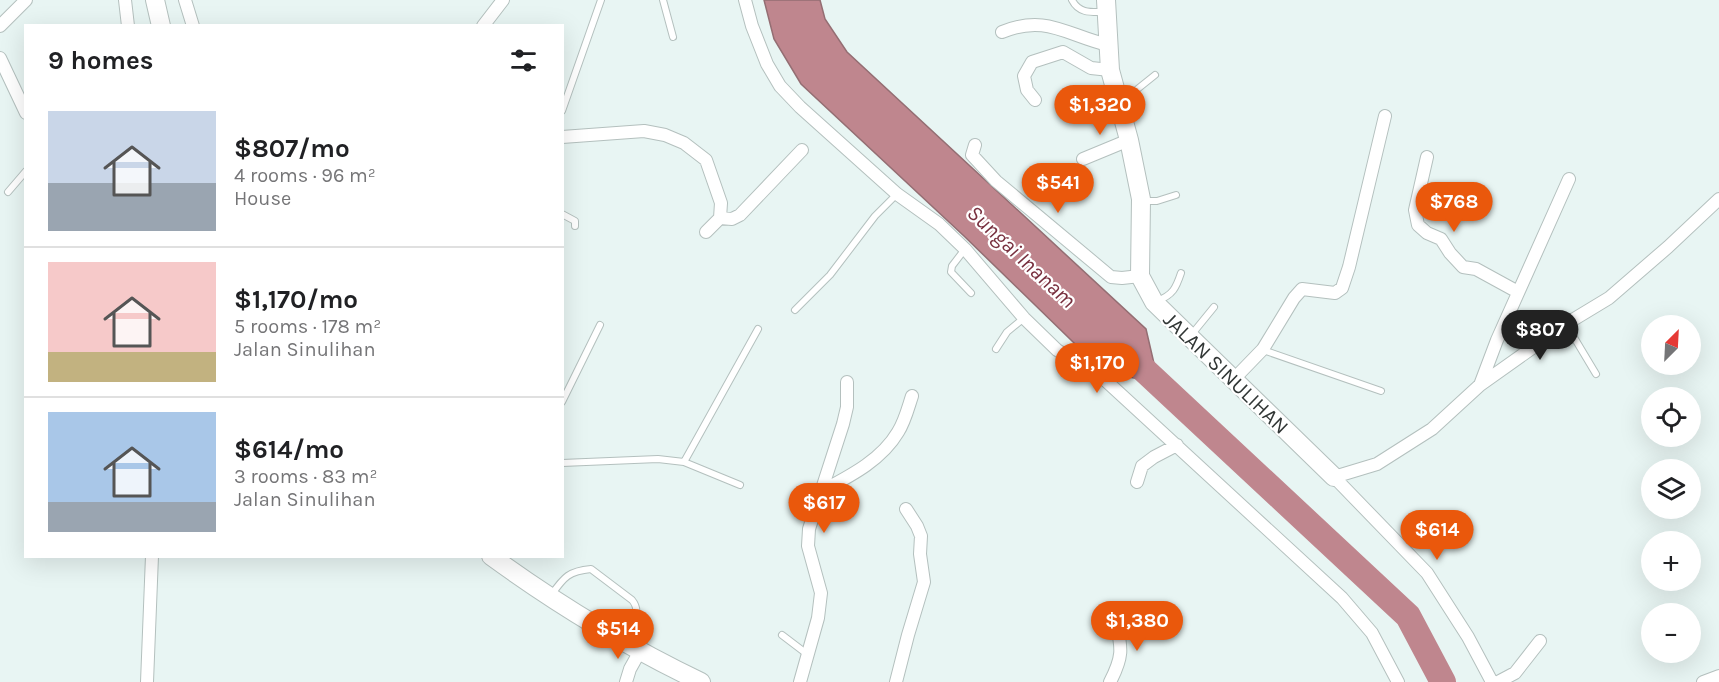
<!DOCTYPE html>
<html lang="en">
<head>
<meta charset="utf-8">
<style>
	body { margin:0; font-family:Karla,sans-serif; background:#f6f6f6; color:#202124; height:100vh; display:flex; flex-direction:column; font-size:22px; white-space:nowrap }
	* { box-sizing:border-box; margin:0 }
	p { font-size:20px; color:#757577 }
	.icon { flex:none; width:33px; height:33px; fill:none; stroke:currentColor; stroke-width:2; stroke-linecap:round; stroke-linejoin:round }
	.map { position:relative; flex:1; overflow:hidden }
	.side { position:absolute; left:24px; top:24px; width:540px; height:534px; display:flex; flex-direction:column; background:#fff; border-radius:0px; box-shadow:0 6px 24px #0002 }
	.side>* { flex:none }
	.needle { width:39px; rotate:24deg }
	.fabs { position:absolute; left:1641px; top:315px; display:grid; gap:12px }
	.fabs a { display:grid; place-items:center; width:60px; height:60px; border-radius:50%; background:#fff; box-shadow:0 6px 24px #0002; font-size:30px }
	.price { position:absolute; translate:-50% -51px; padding:0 14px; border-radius:21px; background:#ea580c; color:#fff; font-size:20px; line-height:39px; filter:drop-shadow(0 2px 3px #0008) }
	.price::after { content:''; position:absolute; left:50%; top:36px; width:18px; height:14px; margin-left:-9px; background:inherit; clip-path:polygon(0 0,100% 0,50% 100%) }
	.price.current { background:#222; color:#fff }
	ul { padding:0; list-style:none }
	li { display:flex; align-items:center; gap:18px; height:150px; padding:0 24px }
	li+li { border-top:2px solid #e0e0e0 }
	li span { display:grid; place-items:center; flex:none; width:168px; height:120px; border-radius:0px; color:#555 }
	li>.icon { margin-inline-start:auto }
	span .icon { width:72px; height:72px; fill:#fffc; stroke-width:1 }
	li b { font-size:26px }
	h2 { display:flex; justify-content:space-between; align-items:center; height:72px; padding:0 24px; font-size:26px }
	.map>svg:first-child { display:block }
	.water { fill:#bf868e; stroke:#946e73; stroke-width:1.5 }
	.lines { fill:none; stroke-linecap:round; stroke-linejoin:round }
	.river { stroke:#bf868e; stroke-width:26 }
	.lane-casing { stroke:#b4c0be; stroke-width:8 }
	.street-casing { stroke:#b4c0be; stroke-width:14 }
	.secondary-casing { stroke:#b4c0be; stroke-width:20 }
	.lane { stroke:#fff; stroke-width:6 }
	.street { stroke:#fff; stroke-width:12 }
	.secondary { stroke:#fff; stroke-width:18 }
	.labels { text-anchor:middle; stroke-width:4.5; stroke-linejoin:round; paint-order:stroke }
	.street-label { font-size:21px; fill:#313635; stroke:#fff }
	.water-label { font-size:22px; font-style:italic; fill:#78303f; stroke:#fff }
</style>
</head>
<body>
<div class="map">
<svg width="1719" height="682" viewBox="0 0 1719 682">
	<rect width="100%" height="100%" fill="#e8f5f3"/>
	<path class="water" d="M764 0H820L825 19 847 52 1146 329 1156 372 1149 380 1106 374 964 236 801 84 774 39Z"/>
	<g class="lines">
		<path class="river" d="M1127 354 1408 616 1443 682"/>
		<g class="lane-casing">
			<path id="lane" d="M663 0 673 37
				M1072 0C1079 14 1092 12 1105 12
				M1120 103 1155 75
				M562 111 601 0
				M8 192 26 171
				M1144 201H1157L1176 195
				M562 214 575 221V226
				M965 249 952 266 951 272 971 293
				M1157 301C1173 295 1176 288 1181 273
				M795 310 830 275 875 216 897 194
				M1566 324 1596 374
				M1192 334 1214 307
				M996 349 1007 332 1024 318
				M1263 350 1381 391
				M562 402 600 325
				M684 462 758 329
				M562 463 658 459 684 462 740 485
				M552 594C564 577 569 571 591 569L632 600C643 613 631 627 624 640
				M782 635 807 654"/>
		</g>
		<g class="street-casing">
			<path id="street" d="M125 0 128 26
				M185 0 193 26
				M745 0 752 26 767 64 780 86 800 107 897 194 939 224 965 249 1024 318 1057 350 1104 379 1342 598 1372 633 1398 682
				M0 26 26 0
				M483 26 503 0
				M1002 32C1046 14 1066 35 1108 45
				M0 58 26 113
				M1035 100 1027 90 1024 76 1032 62 1063 52 1091 68 1110 70
				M562 137 644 131 665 135 684 143 706 160 721 203 720 218 706 232
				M975 145 972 155 996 181 1111 277 1122 278 1140 276
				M1427 157 1415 210 1418 225 1427 233 1441 239 1450 253 1463 267 1476 269 1518 292
				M1083 159 1129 140
				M720 218 732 219 740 215 802 150
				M1233 380 1263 349 1294 298 1302 289 1335 293 1342 288 1349 267 1385 116
				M1480 385 1497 340 1569 179
				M1137 482 1142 466 1154 457 1177 445
				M820 492C848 477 881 461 898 432 905 421 908 408 912 396
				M147 682 152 556
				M626 682 630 669 640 651
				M800 682 818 618 821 593 808 546 809 529 843 424 847 407V382
				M896 682 908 635 924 582 920 554 921 536 917 526 906 509
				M1110 682C1125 653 1121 647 1115 616
				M1492 682 1468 637 1427 573 1334 477 1377 464 1432 429 1480 385 1566 324 1609 298 1668 247 1719 199
				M1498 682 1515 673 1540 641
				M1703 682 1719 676"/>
		</g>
		<g class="secondary-casing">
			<path id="secondary" d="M155 0 161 26
				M1106 0 1110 70 1129 140 1141 199 1140 276 1154 302 1334 477
				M491 556C557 604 628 647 701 682"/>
		</g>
		<use href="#lane" class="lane"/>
		<use href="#street" class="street"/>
		<use href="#secondary" class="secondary"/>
	</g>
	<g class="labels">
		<g class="street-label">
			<text transform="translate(1226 373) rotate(44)" y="7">JALAN SINULIHAN</text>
		</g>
		<g class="water-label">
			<text transform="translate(1022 256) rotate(43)" y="8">Sungai Inanam</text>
		</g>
	</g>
</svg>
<div class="fabs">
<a><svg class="needle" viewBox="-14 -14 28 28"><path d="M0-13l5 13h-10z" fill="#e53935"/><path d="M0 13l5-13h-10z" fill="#757577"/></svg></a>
<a><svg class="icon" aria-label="locate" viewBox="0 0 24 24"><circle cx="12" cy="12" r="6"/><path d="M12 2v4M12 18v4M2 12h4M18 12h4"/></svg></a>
<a><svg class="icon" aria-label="layers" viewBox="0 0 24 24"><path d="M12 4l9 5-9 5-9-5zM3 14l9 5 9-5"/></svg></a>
<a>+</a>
<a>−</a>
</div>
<b class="price" style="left:1100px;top:136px">$1,320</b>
<b class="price" style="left:1058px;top:214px">$541</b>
<b class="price" style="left:1454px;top:233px">$768</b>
<b class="price current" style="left:1540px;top:361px">$807</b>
<b class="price" style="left:1097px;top:394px">$1,170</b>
<b class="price" style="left:824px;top:534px">$617</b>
<b class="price" style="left:1437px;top:561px">$614</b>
<b class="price" style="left:1137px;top:652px">$1,380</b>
<b class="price" style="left:618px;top:660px">$514</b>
<section class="side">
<h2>9 homes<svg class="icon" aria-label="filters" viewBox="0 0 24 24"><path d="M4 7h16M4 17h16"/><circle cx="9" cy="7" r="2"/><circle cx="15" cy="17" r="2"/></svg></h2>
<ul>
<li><span style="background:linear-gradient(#c9d6e8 60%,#9aa5b1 0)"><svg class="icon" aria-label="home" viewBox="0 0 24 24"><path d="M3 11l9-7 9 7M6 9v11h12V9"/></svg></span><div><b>$807/mo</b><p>4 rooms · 96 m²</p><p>House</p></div></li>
<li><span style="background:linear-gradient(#f6c9c9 75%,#c2b280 0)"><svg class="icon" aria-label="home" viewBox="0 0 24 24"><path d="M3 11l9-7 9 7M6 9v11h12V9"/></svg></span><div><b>$1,170/mo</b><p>5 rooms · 178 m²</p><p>Jalan Sinulihan</p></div></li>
<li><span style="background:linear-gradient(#a9c7e8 75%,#9aa5b1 0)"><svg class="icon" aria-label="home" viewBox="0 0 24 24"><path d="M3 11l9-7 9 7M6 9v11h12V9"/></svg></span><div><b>$614/mo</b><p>3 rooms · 83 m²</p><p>Jalan Sinulihan</p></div></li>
</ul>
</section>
</div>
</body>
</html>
